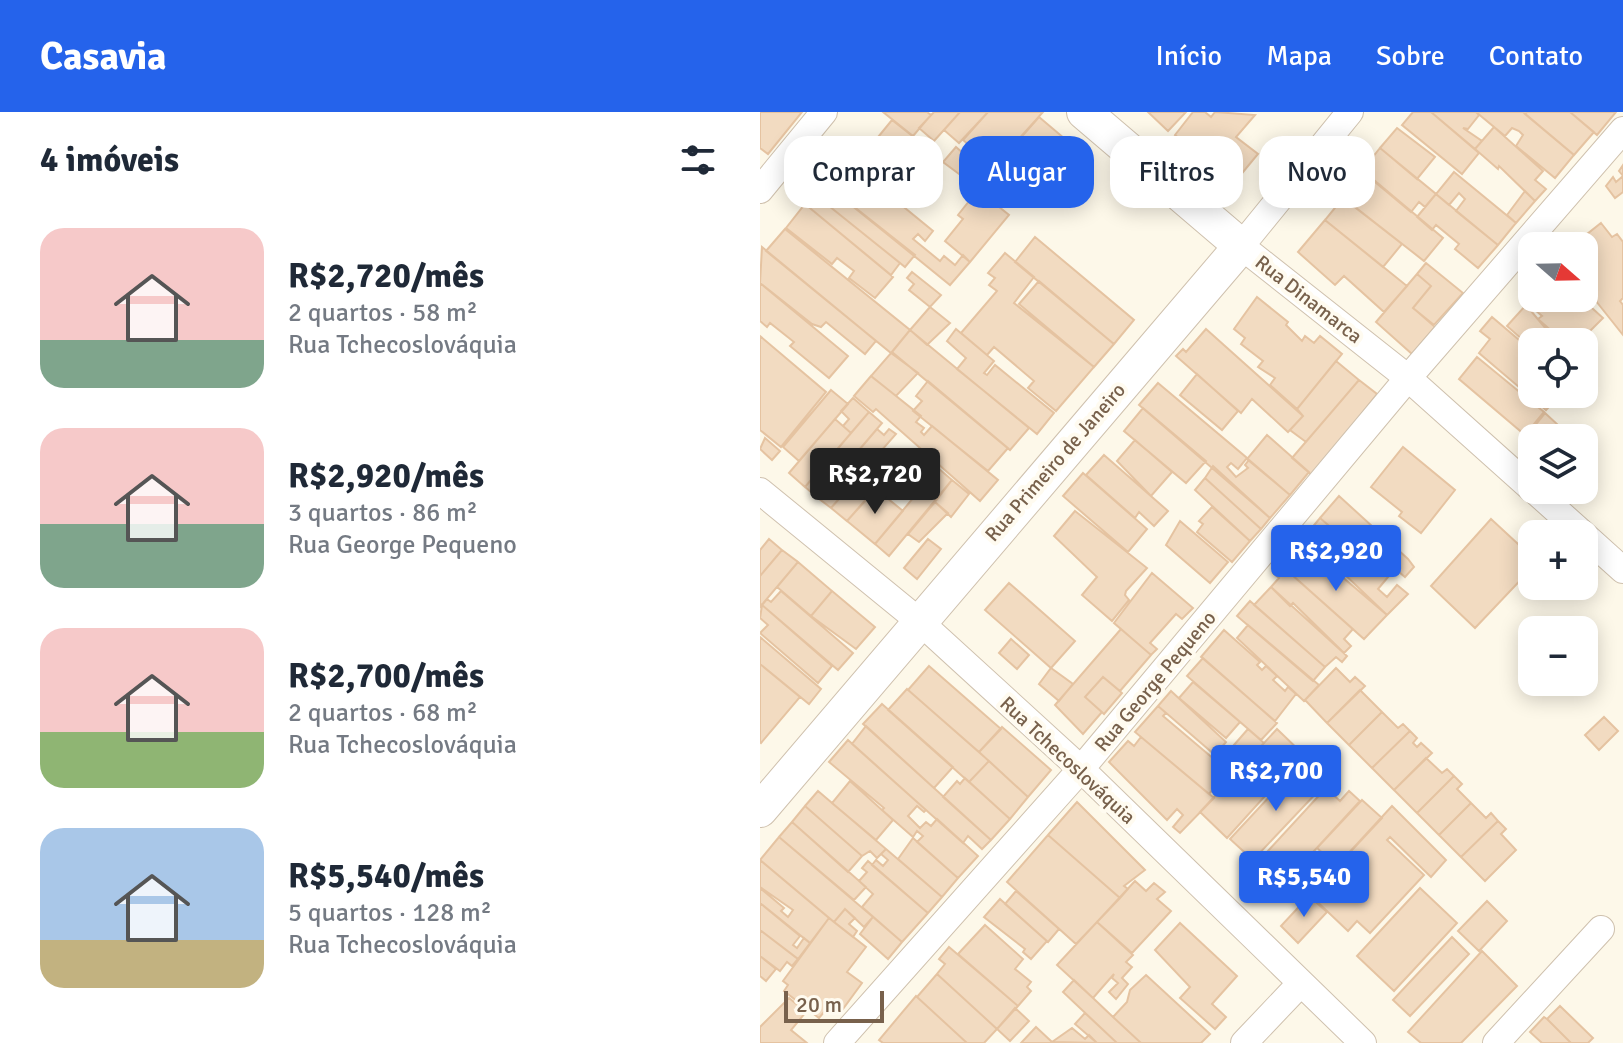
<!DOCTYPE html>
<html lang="pt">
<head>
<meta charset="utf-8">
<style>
	body { margin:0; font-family:Signika,sans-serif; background:#f2f2f3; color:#1f2937; height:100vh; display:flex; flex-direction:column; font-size:30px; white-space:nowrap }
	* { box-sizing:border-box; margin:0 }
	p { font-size:26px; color:#747a83 }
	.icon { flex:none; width:44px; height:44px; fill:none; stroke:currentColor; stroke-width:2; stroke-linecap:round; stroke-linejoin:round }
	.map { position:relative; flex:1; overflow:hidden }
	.side { display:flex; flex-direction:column; background:#fff; width:760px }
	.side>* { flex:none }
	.guide { position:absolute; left:24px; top:24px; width:718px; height:72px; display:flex; gap:16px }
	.needle { width:52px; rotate:110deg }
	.fabs { position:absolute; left:758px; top:120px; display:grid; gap:16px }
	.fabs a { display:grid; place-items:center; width:80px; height:80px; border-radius:16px; background:#fff; box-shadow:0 4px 20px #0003; font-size:40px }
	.scale { position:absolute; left:24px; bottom:20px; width:100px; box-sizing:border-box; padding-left:8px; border:4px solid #78614c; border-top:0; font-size:22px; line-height:28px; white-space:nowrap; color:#78614c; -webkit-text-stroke:6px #fffbf0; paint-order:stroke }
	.price { position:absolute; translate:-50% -68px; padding:0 18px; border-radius:8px; background:#2563eb; color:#fff; font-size:26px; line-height:52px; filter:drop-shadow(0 2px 4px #0008) }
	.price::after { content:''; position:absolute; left:50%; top:48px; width:24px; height:18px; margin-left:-12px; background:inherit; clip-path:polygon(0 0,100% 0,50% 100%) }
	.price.current { background:#222; color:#fff }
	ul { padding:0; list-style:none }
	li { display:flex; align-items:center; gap:24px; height:200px; padding:0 40px }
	li span { display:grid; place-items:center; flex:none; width:224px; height:160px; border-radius:24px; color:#555 }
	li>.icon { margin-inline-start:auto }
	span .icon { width:96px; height:96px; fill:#fffc; stroke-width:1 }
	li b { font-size:34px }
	h2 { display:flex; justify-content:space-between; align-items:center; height:96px; padding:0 40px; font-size:34px }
	.tag { padding:0 28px; border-radius:24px; background:#fff; box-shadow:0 4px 20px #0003; font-size:28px; line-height:72px }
	.tag.current { background:#2563eb; color:#fff }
	header { display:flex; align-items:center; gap:48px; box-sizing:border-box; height:112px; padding:0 40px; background:#2563eb; color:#fff }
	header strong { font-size:38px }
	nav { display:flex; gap:44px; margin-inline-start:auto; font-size:28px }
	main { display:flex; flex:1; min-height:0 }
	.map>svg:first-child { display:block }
	.building { fill:#f2dbc1; stroke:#e5c3a1; stroke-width:2 }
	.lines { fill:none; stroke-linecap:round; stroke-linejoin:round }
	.minor-casing { stroke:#cfc1ae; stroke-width:28 }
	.tertiary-casing { stroke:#cfc1ae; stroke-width:36 }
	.minor { stroke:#fff; stroke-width:26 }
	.tertiary { stroke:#fff; stroke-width:34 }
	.labels { text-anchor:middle; stroke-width:8; stroke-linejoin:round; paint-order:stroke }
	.street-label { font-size:20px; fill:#78614c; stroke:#fffbf0 }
</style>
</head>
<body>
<header>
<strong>Casavia</strong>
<nav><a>Início</a><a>Mapa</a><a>Sobre</a><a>Contato</a></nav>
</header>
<main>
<section class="side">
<h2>4 imóveis<svg class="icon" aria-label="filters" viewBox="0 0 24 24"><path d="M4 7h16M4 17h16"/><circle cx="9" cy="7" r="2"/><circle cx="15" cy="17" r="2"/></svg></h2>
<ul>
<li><span style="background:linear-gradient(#f6c9c9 70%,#7fa58c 0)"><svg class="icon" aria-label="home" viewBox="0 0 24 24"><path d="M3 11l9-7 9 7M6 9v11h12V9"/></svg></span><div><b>R$2,720/mês</b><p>2 quartos · 58 m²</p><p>Rua Tchecoslováquia</p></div></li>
<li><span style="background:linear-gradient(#f6c9c9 60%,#7fa58c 0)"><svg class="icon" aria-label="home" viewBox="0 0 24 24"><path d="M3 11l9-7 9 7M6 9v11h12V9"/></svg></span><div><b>R$2,920/mês</b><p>3 quartos · 86 m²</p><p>Rua George Pequeno</p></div></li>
<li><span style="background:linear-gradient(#f6c9c9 65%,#8fb573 0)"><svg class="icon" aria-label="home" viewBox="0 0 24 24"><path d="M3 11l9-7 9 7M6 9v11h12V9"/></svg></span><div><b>R$2,700/mês</b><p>2 quartos · 68 m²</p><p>Rua Tchecoslováquia</p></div></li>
<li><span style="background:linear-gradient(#a9c7e8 70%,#c2b280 0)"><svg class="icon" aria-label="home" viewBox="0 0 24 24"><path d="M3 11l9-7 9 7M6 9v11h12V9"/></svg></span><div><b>R$5,540/mês</b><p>5 quartos · 128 m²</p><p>Rua Tchecoslováquia</p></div></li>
</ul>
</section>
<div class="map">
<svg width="863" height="931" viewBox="0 0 863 931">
	<rect width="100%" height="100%" fill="#fdf8e9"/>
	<path class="building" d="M0 0H42L8 42 0 36Z
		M123 0H167L171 3 153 24Z
		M174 0H200L174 29 159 16Z
		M200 0H228L199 31 184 18Z
		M228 0H283L228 61 211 45 216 39 203 28Z
		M388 0H426L408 19Z
		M433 0H445L451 5 455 0 495 3 476 25 498 42 474 71 415 23Z
		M653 0H671L719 41 702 62 642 13Z
		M671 0H716L719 3 708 17 703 16 722 29 715 37Z
		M716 0H763L814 43 795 66 756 34 763 23 759 19 752 16 745 24Z
		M767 0H810L834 20 814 43 765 2Z
		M810 0H856L837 23Z
		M279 5 311 32 265 84 242 64 260 45 251 37Z
		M132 8 160 30 156 35 168 45 135 84 96 52Z
		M734 15 783 59 775 68 786 77 775 89 739 54 738 57 715 37Z
		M637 16 675 45 657 67 620 36Z
		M196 35 211 48 199 62 183 50Z
		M620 36 676 82 665 95 659 90 651 100 602 59Z
		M90 51 173 119 165 129 158 122 153 127 180 149 184 144 195 153 203 143 210 150 190 173 64 71 76 56 82 61Z
		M863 53V80L855 86 846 74 853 65 856 70 863 64 859 59Z
		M602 58 683 126 664 149 581 84Z
		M694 60 756 111 738 133 696 99 705 87 699 81 689 93 676 82Z
		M64 71 155 143 145 155 54 82Z
		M218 78 249 103 210 150 185 129 203 107 198 103Z
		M765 79 775 89 756 111 747 103Z
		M54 82 140 151 131 163 45 92Z
		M676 82 738 133 718 156 695 137 699 132 676 113 672 118 657 105Z
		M583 86 642 132 623 155 565 108Z
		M45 92 133 165 115 186 89 166 94 159 77 146 72 152 26 116Z
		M565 108 647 174 624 200 584 164 575 173 538 140Z
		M841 111 852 125 857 122 863 130V186L860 189 863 193V223L824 174V134H812Z
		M25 117 150 218 131 241 6 139Z
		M275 125 374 208 354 232 255 150Z
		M2 135 116 229 105 242 66 210 61 215 52 212 0 171Z
		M245 141 274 165 254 191 334 255 296 299 268 276 274 269 234 235 227 243 201 221 237 179 229 173 235 166 228 161Z
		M666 151 703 181 674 213 653 196 671 174 657 162Z
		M152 160 181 183 170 195 149 178 154 172 147 166Z
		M657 162 671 174 653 196 675 215 652 242 616 210Z
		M279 169 354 232 334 255 259 192Z
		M0 171 88 244 69 266 30 234 34 230 10 211 7 215 0 209Z
		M497 185 528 210 526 213 542 229 545 224 554 231 560 224 582 242 537 297 510 273 515 266 498 255 503 249 481 232 485 226 474 217Z
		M772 186H821L843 206 819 230H804L778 207 782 204 767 191Z
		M766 193 797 230H772V236L747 214Z
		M170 195 190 211 167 233 150 218Z
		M732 205 772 239V282H801L786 298 719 241 730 227 720 219Z
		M196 217 234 249 224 261 227 263 235 253 294 301 277 322 197 257 206 246 187 229Z
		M446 217 543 304 528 320 492 287 481 301 416 244 423 237 426 240Z
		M150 218 269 316 250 338 132 240Z
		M0 224 66 280 21 335 0 318Z
		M131 241 158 261 136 284 111 264Z
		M717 245 784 300 765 323 699 267Z
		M576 249 599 268 546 330 530 318 543 304 537 297Z
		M437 262 478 299 462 318 420 283Z
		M111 264 161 304 156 310 164 316 161 320 164 323 172 314 238 368 220 389 116 297 113 300 94 284Z
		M599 268 617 282 553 364 532 346Z
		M168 269 248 336 228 359 153 299 162 289 156 284Z
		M398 271 487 346 478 357 471 351 467 355 476 365 488 356 485 353 489 348 530 383 510 406 379 293Z
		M71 278 88 292 39 349 23 335Z
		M93 286 109 300 91 321 83 314 89 307 81 299Z
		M383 296 446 349 426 371 364 319Z
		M109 300 122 311 58 386 45 375Z
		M785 301 798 313 786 326H772V334L764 327Z
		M75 307 91 321 45 375 29 361Z
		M117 317 124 323 129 317 136 322 71 396 58 386Z
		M507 323 549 360 530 383 487 347Z
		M5 326 20 339 12 348 0 337Z
		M375 328 412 360 391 384 357 349Z
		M643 335 695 378 661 421 639 404 642 400 611 375Z
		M344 343 408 399 394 414 379 400 375 406 326 363Z
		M115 346 130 360 87 409 71 396Z
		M453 354 510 406 501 417 445 366Z
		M178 356 192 368 129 444 115 432Z
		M323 361 387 417 368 440 303 384Z
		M445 366 501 417 490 429 435 378Z
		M192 368 209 382 191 405 175 390Z
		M116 377 143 399 115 432 87 409Z
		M579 384 648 447 654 455 645 465 633 455 626 463 560 406Z
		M175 390 188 401 159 430 148 422Z
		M452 395 490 429 472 450 437 420 443 412 439 409Z
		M315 399 387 456 366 479 365 483 369 488 352 509 322 483 337 465 294 424Z
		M560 406 628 465 618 477 627 485 637 473 648 482 627 503 578 456 576 459 541 429Z
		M731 407 772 445V456L715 516 671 474Z
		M420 409 468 450 450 471 406 433Z
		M9 427 22 438 0 464V438Z
		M168 427 181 437 157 467 144 456Z
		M22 438 38 450 0 495V464Z
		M531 440 544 452 554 441 627 503 604 527 521 453Z
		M38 450 72 479 51 504 17 475Z
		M521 453 593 517 584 527 591 534 584 541 533 491 530 494 511 475 519 466 513 461Z
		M392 461 433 496 422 507 416 502 390 531 397 537 391 543 354 511Z
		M249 471 315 529 291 556 225 498Z
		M511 475 587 544 582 550 576 545 565 555 494 493Z
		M21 479 93 541 78 558 2 493 7 487 11 490Z
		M72 479 115 515 96 537 51 504Z
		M490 489 565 555 553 569 477 504Z
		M2 493 72 554 58 571 0 521 8 513 0 506Z
		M488 513 559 573 544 589 477 526Z
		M361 517 391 543 360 579 343 565 325 585 342 600 323 622 295 593Z
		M464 518 500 550 497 553 502 558 506 554 517 564 513 568 525 579 528 575 536 582 515 609 441 545Z
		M0 525 61 577 49 592 0 552Z
		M251 527 269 543 257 557 239 541Z
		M443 546 517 611 501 628 427 564Z
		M0 552 40 585 1 631 0 630Z
		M169 554 241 617 219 640 148 578Z
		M291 556 313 572 299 589 279 572Z
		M576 556 590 570 595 565 605 574 567 611 545 588Z
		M343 565 362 581 344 602 325 585Z
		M433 570 480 610 466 626 419 586Z
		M147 577 229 649 209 670 128 598Z
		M600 578 622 600 589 633 567 611Z
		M411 579 466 630 455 643 398 594Z
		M122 592 193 655 174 676 103 612Z
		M398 594 406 601 403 604 468 659 449 682 375 620Z
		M622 600 638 616 643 612 650 619 612 656 589 633Z
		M844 605 858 619 839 638 825 623Z
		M106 614 231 728 222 737 208 724 203 731 92 632Z
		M242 615 291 658 268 685 219 640Z
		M488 617 504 631 490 646 474 633Z
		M517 617 546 645 527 665 525 662 467 726 440 700Z
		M650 619 657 626 653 631 657 635 661 631 672 641 634 678 612 656Z
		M381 625 454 686 420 721 413 715 423 703 417 697 407 708 349 650 368 629 374 634Z
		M88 628 166 698 164 700 157 694 148 704 160 716 166 710 171 714 177 707 218 744 198 766 157 730 163 724 157 719 153 725 122 698 124 696 69 650Z
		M474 633 490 646 477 661 461 648Z
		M666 646 682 661 687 657 694 664 657 701 634 678Z
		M229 649 268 685 250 707 209 670Z
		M539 653 562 675 493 748 470 727Z
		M694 664 702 672 697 677 711 691 679 723 657 701Z
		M205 666 250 707 231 728 183 685 197 669 200 672Z
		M90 669 133 708 116 728 72 691Z
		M566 676 580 689 589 679 600 689 520 776 495 753Z
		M58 679 126 737 117 746 110 739 102 744 45 694Z
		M602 688 622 706 577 754 557 736Z
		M317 690 385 758 364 774 368 777 360 786 288 723Z
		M711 691 726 706 731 701 738 709 701 745 679 723Z
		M45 694 102 744 88 760 32 710Z
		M632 694 686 748 671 765 630 725 627 728 664 763 610 821 597 809 588 819 550 783Z
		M738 709 746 717 741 722 756 738 725 769 701 745Z
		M32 710 106 775 94 788 19 725Z
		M288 723 360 786 316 832 247 770Z
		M19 725 113 805 104 815 85 797 74 810 0 748Z
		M153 726 198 766 182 785 138 747Z
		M126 737 182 785 168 801 112 753 116 748 123 754 128 748 121 742Z
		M0 748 69 806 50 831 0 791V776L24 796 21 799 28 805 33 798 0 775Z
		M108 749 168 801 142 830 102 795 113 782 99 769 107 760 102 756Z
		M375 769 386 779 394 771 405 780 397 787 411 799 372 841 337 810Z
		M660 776 697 811 634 879 597 844Z
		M256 779 299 817 288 830 245 792Z
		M549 784 567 800 538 831 521 814Z
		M240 787 287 829 271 847 263 840 265 837 224 805Z
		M727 789 747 809 719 839 698 819Z
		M0 791 40 824 33 833 37 836 44 826 50 831 38 847 0 818Z
		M85 797 95 806 89 812 97 819 93 825 74 810Z
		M113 805 142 830 128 847 100 822Z
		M69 806 106 835 87 860 102 871 80 901 70 893 59 906 24 879 28 873 23 869Z
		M337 810 373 843 366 850 372 855 362 866 368 872 356 887 349 880 358 871 352 866 354 862 333 886 297 853Z
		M420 811 477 864 452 892 466 905 455 917 420 886 430 875 395 838Z
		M225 813 263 847 255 857 271 870 267 875 271 879 258 894 198 842Z
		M0 818 38 847 32 854 27 850 20 859 0 844Z
		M692 825 709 842 650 904 633 888Z
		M189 835 258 894 237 917 177 862 185 852 179 847Z
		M722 839 757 874 701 931H661L648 920Z
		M0 844 16 857 6 869 0 864Z
		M177 862 237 917 224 931H207L157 885Z
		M386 863 450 922 441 931H381L353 905 367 890 370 878Z
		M314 868 353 905 381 931H357L303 880Z
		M156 884 157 885 207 931H123L119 928Z
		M29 886 46 900 31 918 47 931H0V915Z
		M800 894 833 926 828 931H811L787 907Z
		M255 896 269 909 250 929 237 917Z
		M325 901 357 931H337L315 912Z
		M784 905 787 907 811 931H782L770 920Z
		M276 915 292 930V931H261Z
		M312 916 325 927 329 923 337 931 292 930Z"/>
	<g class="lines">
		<g class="minor-casing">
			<path id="minor" d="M590 0 481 134 648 266 772 377
				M0 78 64 0
				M774 378 823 422
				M0 379 159 509 321 657 603 931
				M824 423 863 458
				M77 931 321 657 648 266 863 18
				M484 931 540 872
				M736 931 841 817"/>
		</g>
		<g class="tertiary-casing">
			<path id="tertiary" d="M0 698 481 134 324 0"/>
		</g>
		<use href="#minor" class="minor"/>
		<use href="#tertiary" class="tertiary"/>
	</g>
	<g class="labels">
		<g class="street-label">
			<text transform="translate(549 187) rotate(38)" y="7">Rua Dinamarca</text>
			<text transform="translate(295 350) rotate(-49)" y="7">Rua Primeiro de Janeiro</text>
			<text transform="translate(395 569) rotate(-50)" y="7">Rua George Pequeno</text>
			<text transform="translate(308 648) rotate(43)" y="7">Rua Tchecoslováquia</text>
		</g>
	</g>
</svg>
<div class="fabs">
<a><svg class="needle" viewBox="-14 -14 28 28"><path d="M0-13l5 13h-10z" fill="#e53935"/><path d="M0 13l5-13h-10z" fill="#747a83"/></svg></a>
<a><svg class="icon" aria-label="locate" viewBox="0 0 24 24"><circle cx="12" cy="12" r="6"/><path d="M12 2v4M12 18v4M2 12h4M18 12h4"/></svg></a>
<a><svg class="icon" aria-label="layers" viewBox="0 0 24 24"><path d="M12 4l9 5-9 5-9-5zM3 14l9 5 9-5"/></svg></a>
<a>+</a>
<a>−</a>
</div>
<div class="scale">20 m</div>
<b class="price current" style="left:115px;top:404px">R$2,720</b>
<b class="price" style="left:576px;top:481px">R$2,920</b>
<b class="price" style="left:516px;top:701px">R$2,700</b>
<b class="price" style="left:544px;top:807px">R$5,540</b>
<div class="guide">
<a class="tag">Comprar</a>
<a class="tag current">Alugar</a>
<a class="tag">Filtros</a>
<a class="tag">Novo</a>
</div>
</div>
</main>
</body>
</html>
